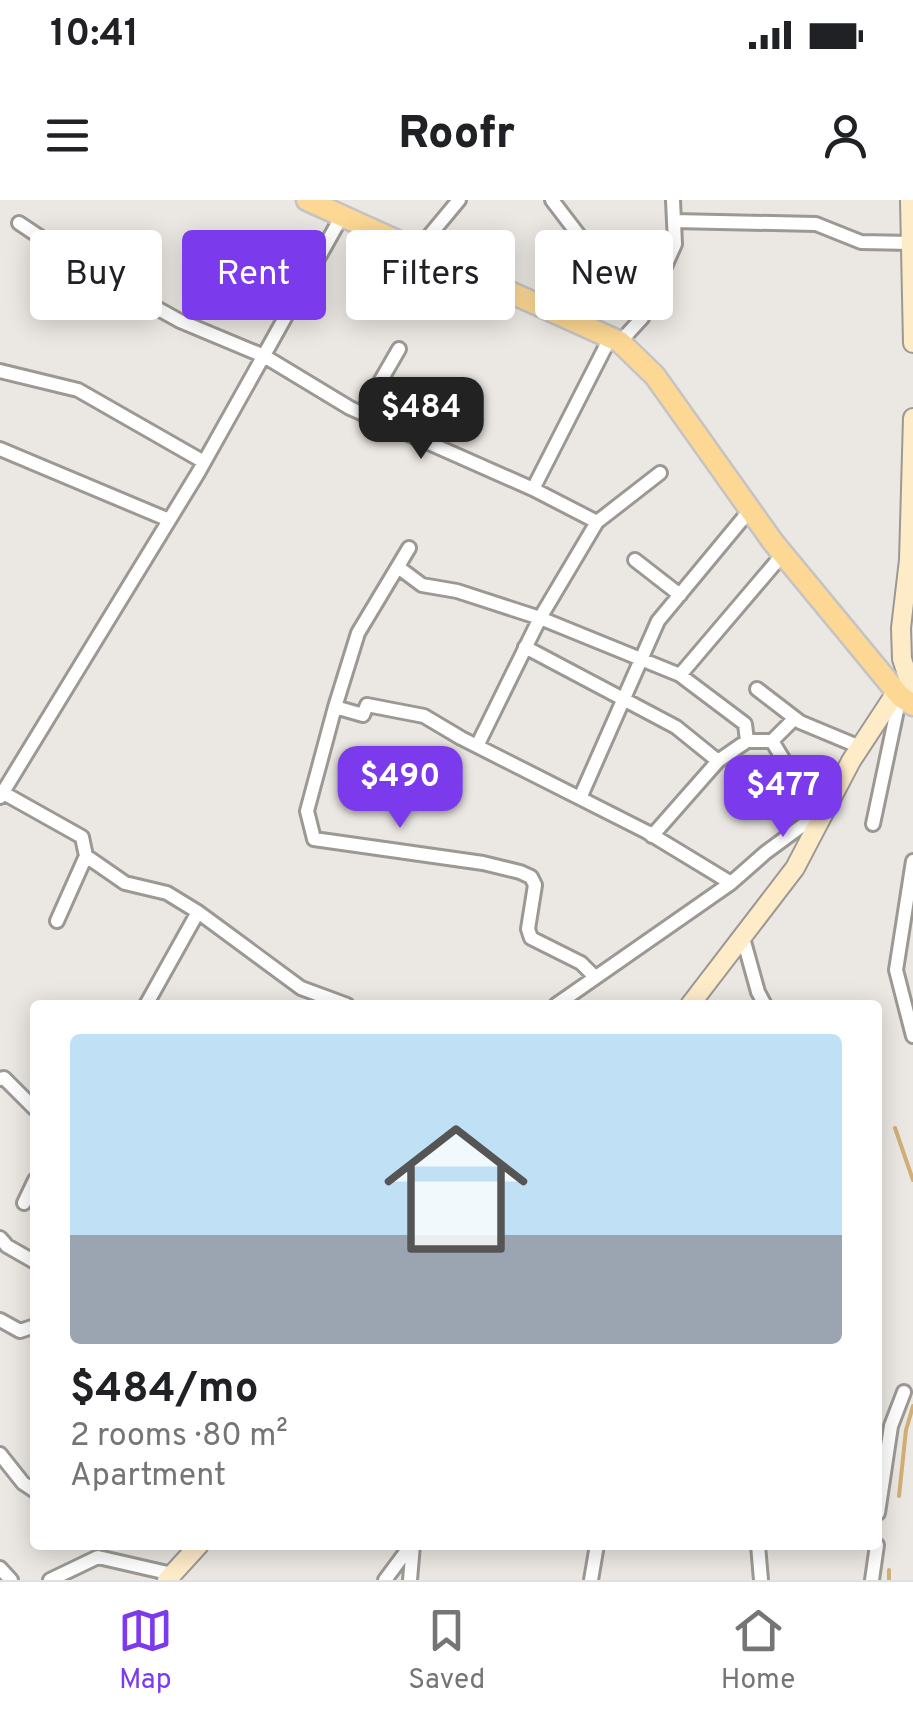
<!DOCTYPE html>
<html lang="en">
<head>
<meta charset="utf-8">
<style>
	body { margin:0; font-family:Overpass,sans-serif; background:#f2f2f2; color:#202124; height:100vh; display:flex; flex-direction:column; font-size:38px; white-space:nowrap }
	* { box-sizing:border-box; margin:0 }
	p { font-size:32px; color:#757577 }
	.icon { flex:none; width:55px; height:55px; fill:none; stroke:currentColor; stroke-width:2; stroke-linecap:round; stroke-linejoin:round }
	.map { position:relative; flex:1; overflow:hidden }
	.drawer { position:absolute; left:30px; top:800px; width:852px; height:550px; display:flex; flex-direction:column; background:#fff; border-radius:10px; box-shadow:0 5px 25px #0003 }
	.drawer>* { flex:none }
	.top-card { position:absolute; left:30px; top:30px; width:855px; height:90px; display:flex; gap:20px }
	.price { position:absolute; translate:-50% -85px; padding:0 22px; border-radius:20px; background:#7c3aed; color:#fff; font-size:32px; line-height:65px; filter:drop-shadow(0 2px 5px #0008) }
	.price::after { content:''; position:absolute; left:50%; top:60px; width:30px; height:22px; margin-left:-15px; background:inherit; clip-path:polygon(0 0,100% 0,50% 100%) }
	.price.active { background:#222; color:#fff }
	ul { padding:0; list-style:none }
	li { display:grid; align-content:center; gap:20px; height:530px; padding:0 40px }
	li+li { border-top:2px solid #e0e0e0 }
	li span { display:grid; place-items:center; height:310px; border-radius:10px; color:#555 }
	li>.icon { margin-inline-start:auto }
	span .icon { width:180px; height:180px; fill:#fffc; stroke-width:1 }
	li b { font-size:42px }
	.chip { padding:0 35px; border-radius:10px; background:#fff; box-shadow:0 5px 25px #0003; font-size:35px; line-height:90px }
	.chip.active { background:#7c3aed; color:#fff }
	.status { display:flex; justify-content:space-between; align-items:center; height:70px; padding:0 50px; background:#fff; direction:ltr }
	.status svg { height:28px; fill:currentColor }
	header { display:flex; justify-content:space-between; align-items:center; height:130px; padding:0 40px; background:#fff; font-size:45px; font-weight:800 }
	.tab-bar { display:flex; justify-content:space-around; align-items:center; height:140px; border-top:2px solid #e0e0e0; background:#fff; font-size:28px; color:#757577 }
	.tab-bar a { display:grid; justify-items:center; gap:5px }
	.tab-bar .active { color:#7c3aed }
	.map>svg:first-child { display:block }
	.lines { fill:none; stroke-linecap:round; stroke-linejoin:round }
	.stream { stroke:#d0ae76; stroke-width:4 }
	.street-casing { stroke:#9c9994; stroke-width:18 }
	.secondary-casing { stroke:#9c9994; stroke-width:22 }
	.primary-casing { stroke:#c5c4c4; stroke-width:25 }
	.street { stroke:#fff; stroke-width:12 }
	.secondary { stroke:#feecc9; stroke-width:18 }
	.primary { stroke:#fdd894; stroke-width:20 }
</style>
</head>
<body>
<div class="status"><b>10:41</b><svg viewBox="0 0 49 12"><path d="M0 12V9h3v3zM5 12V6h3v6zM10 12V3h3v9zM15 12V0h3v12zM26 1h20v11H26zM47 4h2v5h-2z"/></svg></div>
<header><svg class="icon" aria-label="menu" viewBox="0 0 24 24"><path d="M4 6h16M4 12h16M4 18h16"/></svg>Roofr<svg class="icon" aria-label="person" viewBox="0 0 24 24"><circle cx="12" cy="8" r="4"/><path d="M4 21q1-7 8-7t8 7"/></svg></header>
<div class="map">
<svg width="913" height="1380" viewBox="0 0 913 1380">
	<rect width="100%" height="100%" fill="#ebe8e3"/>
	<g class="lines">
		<path class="stream" d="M895 928 913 980
			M899 1296 906 1230 913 1206
			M889 1380V1370"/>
		<g class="street-casing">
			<path id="street" d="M552 0 642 118
				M674 21 816 24 861 42 912 43
				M19 23 97 75 180 121 264 156 350 208 533 289 597 322
				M419 48 459 0
				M620 142 642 118 675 44 673 0
				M0 171 78 190 204 262
				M362 213 399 149
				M0 249 169 320
				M533 289 611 136
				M635 360 680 395
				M398 367 422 385 457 391 540 418 680 475 745 524 747 541
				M525 447 676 527 718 561
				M680 475 783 354
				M757 489 800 522 860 547
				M335 507 358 433 409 348
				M772 541 794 577 830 601
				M477 546 540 418 597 322 660 273
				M0 591 82 637 86 656 125 683 167 693 198 712 301 788 347 805
				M0 597 198 273 343 14
				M580 598 658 421 750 310
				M873 624 900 496
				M652 636 718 561 747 541H772L795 518
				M913 661 896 770 913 836
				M57 721 86 656
				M743 738 758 792 765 805
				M595 777 581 763 531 738 528 729 535 685 531 677 520 672 483 663 314 639 307 611 335 507 363 515 367 505 424 516 461 538 647 632 731 683
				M146 805 198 712
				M556 805 731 683 765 653 822 611
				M0 879 4 878 35 909
				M24 1003 35 980
				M0 1038 7 1046 35 1062
				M0 1120 20 1131 35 1126
				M0 1254 23 1283 35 1291
				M878 1313 891 1226 904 1192
				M758 1345 761 1380
				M0 1368 11 1380
				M50 1380 98 1357 172 1374
				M385 1380 411 1345
				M410 1380 413 1345
				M591 1380 597 1345
				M872 1380 877 1345"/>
		</g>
		<g class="secondary-casing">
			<path id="secondary" d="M910 0 913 143
				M913 218 909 360 901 428 902 459 913 492
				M690 805 795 668 851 561 897 491
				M167 1380 199 1345"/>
		</g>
		<g class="primary-casing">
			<path id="primary" d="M307 0 620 142 655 176 773 342 900 496 913 505"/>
		</g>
		<use href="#street" class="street"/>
		<use href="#secondary" class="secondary"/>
		<use href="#primary" class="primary"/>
	</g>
</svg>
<b class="price active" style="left:421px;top:262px">$484</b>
<b class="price" style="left:400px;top:631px">$490</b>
<b class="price" style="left:783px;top:640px">$477</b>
<div class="top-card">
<a class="chip">Buy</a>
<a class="chip active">Rent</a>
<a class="chip">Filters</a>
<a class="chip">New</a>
</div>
<section class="drawer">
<ul>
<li><span style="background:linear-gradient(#bfe0f5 65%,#9aa5b1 0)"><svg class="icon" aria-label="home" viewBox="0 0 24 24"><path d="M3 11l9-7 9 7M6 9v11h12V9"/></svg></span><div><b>$484/mo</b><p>2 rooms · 80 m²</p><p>Apartment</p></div></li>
</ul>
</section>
</div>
<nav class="tab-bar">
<a class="active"><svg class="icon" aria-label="map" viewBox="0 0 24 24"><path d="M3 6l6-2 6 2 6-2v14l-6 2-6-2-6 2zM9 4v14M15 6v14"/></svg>Map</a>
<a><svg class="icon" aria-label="saved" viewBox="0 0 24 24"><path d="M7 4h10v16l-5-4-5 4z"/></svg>Saved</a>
<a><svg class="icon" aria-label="home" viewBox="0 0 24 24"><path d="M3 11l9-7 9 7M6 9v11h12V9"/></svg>Home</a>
</nav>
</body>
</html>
